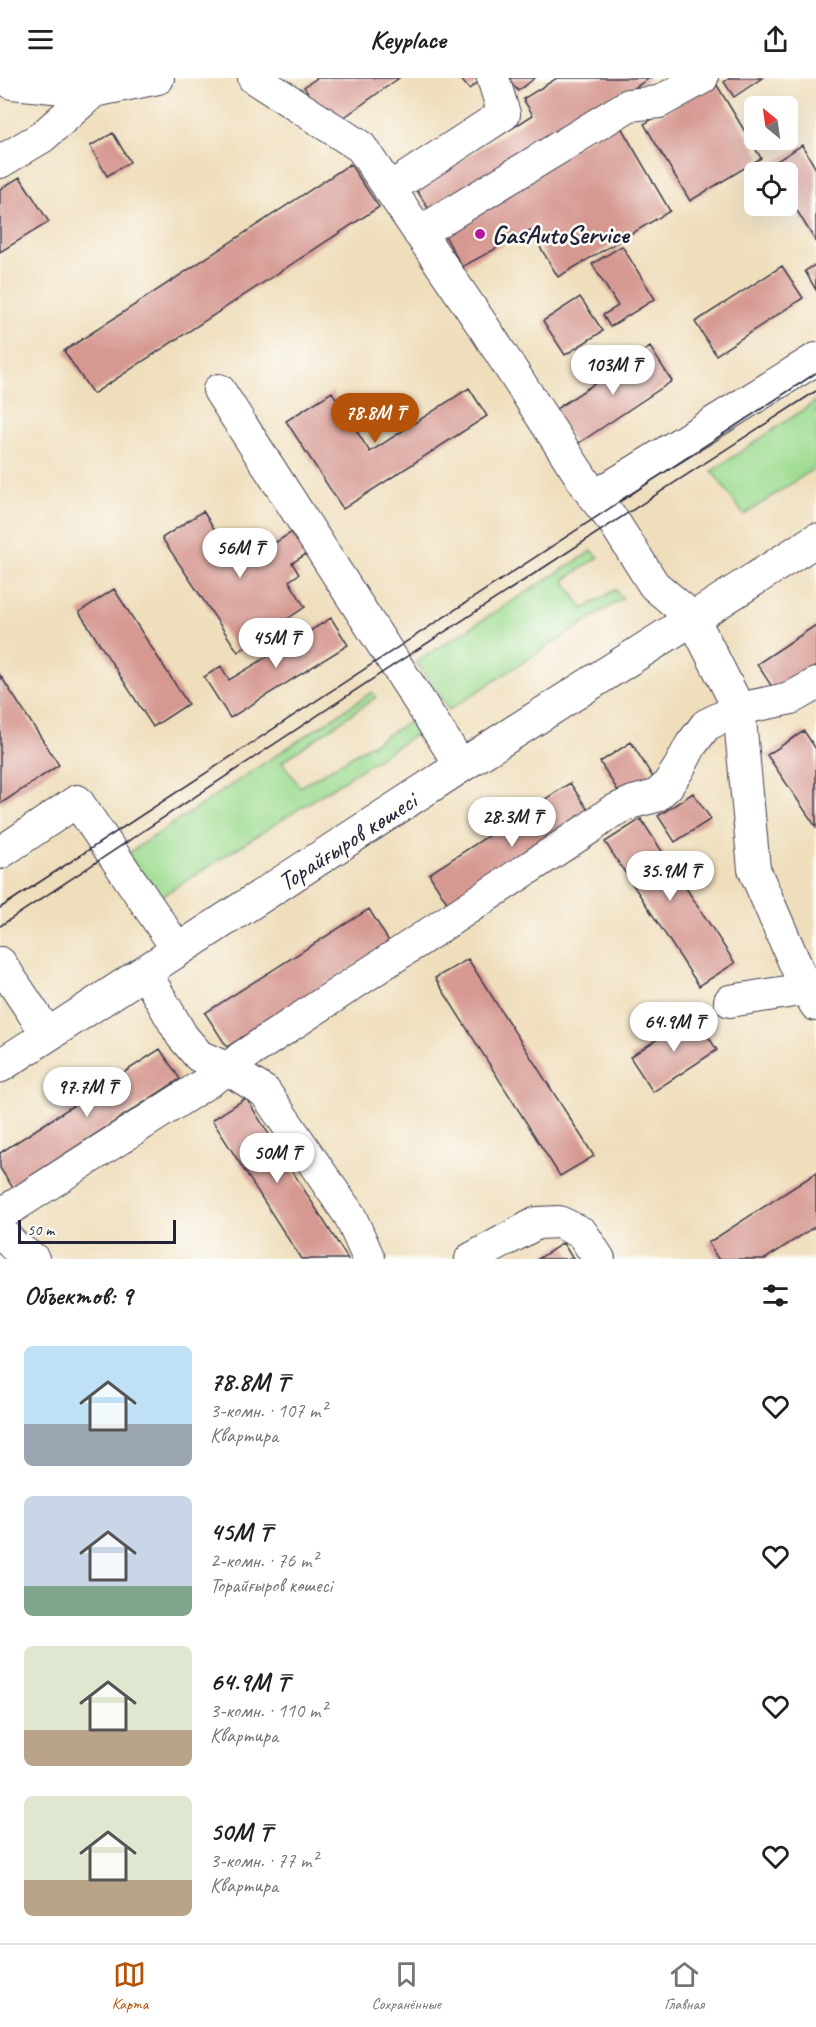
<!DOCTYPE html>
<html lang="ru">
<head>
<meta charset="utf-8">
<style>
	body { margin:0; font-family:Caveat,sans-serif; background:#f2f2f2; color:#202124; height:100vh; display:flex; flex-direction:column; font-size:22px; white-space:nowrap }
	* { box-sizing:border-box; margin:0 }
	p { font-size:20px; color:#757577 }
	.icon { flex:none; width:33px; height:33px; fill:none; stroke:currentColor; stroke-width:2; stroke-linecap:round; stroke-linejoin:round }
	.map { position:relative; height:1181px; overflow:hidden }
	.sheet { display:flex; flex-direction:column; background:#fff; flex:1 }
	.sheet>* { flex:none }
	.needle { width:39px; rotate:331deg }
	.buttons { position:absolute; left:744px; top:18px; display:grid; gap:12px }
	.buttons a { display:grid; place-items:center; width:54px; height:54px; border-radius:9px; background:#fff; box-shadow:0 6px 24px #0002; font-size:30px }
	.scale { position:absolute; left:18px; bottom:15px; width:158px; box-sizing:border-box; padding-left:6px; border:3px solid #22223b; border-top:0; font-size:16px; line-height:21px; white-space:nowrap; color:#22223b; -webkit-text-stroke:4px #fdfcf7; paint-order:stroke }
	.price { position:absolute; translate:-50% -51px; padding:0 14px; border-radius:21px; background:#fff; color:#222; font-size:20px; line-height:39px; filter:drop-shadow(0 2px 3px #0008) }
	.price::after { content:''; position:absolute; left:50%; top:36px; width:18px; height:14px; margin-left:-9px; background:inherit; clip-path:polygon(0 0,100% 0,50% 100%) }
	.price.current { background:#b45309; color:#fff }
	ul { padding:0; list-style:none }
	li { display:flex; align-items:center; gap:18px; height:150px; padding:0 24px }
	li span { display:grid; place-items:center; flex:none; width:168px; height:120px; border-radius:9px; color:#555 }
	li>.icon { margin-inline-start:auto }
	span .icon { width:72px; height:72px; fill:#fffc; stroke-width:1 }
	li b { font-size:26px }
	h2 { display:flex; justify-content:space-between; align-items:center; height:72px; padding:0 24px; font-size:26px }
	header { display:flex; justify-content:space-between; align-items:center; height:78px; padding:0 24px; background:#fff; font-size:27px; font-weight:700 }
	.menu { display:flex; justify-content:space-around; align-items:center; height:84px; border-top:2px solid #e0e0e0; background:#fff; font-size:16px; color:#757577 }
	.menu a { display:grid; justify-items:center; gap:3px }
	.menu .current { color:#b45309 }
	.map>svg:first-child { display:block }
	.green { fill:#9edc91; stroke:#607f66; stroke-width:1.5 }
	.building { fill:#d69992 }
	.lines { fill:none; stroke-linecap:round; stroke-linejoin:round }
	.minor-casing { stroke:#413e4e; stroke-width:34 }
	.major-casing { stroke:#413e4e; stroke-width:35 }
	.minor { stroke:#fff; stroke-width:32 }
	.major { stroke:#fff; stroke-width:33 }
	.tram { stroke:#22223b; stroke-width:1.5 }
	.poi-dot { fill:#b5179e; stroke:#fdfcf7; stroke-width:2 }
	.labels { text-anchor:middle; stroke-width:5; stroke-linejoin:round; paint-order:stroke }
	.poi-label { font-size:26px; font-weight:bold; fill:#22223b; stroke:#fdfcf7; text-anchor:start }
	.street-label { font-size:26px; fill:#22223b; stroke:#fdfcf7 }
</style>
</head>
<body>
<header><svg class="icon" aria-label="menu" viewBox="0 0 24 24"><path d="M4 6h16M4 12h16M4 18h16"/></svg>Keyplace<svg class="icon" aria-label="share" viewBox="0 0 24 24"><path d="M12 15V3M7 8l5-5 5 5M5 13v7h14v-7"/></svg></header>
<div class="map">
<svg width="816" height="1181" viewBox="0 0 816 1181">
	<rect width="100%" height="100%" fill="#fdfcf7"/>
	<filter id="ink" filterUnits="userSpaceOnUse"><feTurbulence type="fractalNoise" baseFrequency=".0167" numOctaves="2"/><feDisplacementMap in="SourceGraphic" scale="12" xChannelSelector="R" yChannelSelector="G"/><feConvolveMatrix kernelMatrix="1 2 1 2 8 2 1 2 1" color-interpolation-filters="sRGB"/></filter>
	<filter id="wash" filterUnits="userSpaceOnUse"><feTurbulence type="fractalNoise" baseFrequency=".008" numOctaves="4" result="noise"/><feDisplacementMap in="SourceGraphic" scale="24" xChannelSelector="R" yChannelSelector="G"/><feGaussianBlur stdDeviation="1.35" result="paint"/><feColorMatrix in="noise" values="0 0 0 0 0 0 0 0 0 0 0 0 0 0 0 0 0 1.4 0 .05"/><feComposite in="paint" operator="in"/></filter>
	<g filter="url(#wash)">
		<rect width="100%" height="100%" fill="#efdebc"/>
		<path class="green" d="M816 323V389L744 437 712 393Z
			M592 473 599 479 564 502 583 531 615 512 623 520 449 632 416 584Z
			M372 614 376 619 282 684 300 709 412 642 421 653 159 820 127 776Z"/>
		<g id="blocks">
			<path class="building" d="M317 0H399L332 48 304 9Z
				M460 0H484L469 11Z
				M508 0H535L518 13Z
				M557 0H650L433 138 416 111 533 37 523 21Z
				M730 0H762L734 19 724 4Z
				M715 4 761 80 690 123 644 46Z
				M618 44 670 133 558 199 530 152 462 189 441 150Z
				M113 55 130 84 107 98 90 68Z
				M802 67 816 91V164L788 118V94H773L769 88Z
				M350 86 379 129 93 316 64 273Z
				M20 99 49 144 0 174V111Z
				M622 168 655 221 610 249 603 237 618 228 592 186Z
				M816 186V212L805 193Z
				M782 188 803 220 716 277 695 244Z
				M580 219 603 253 565 277 543 243Z
				M650 269 672 303 576 367 553 333Z
				M469 310 487 338 343 431 286 343 332 314 370 374Z
				M203 433 238 488 300 449 314 471 292 485 299 496 289 503 305 529 238 574 162 460Z
				M114 511 188 626 153 649 79 534Z
				M331 540 348 567 230 640 204 599 221 588 229 602Z
				M816 547V597L780 621 757 586Z
				M0 597 59 687 0 726Z
				M804 653 816 671V749L767 677Z
				M631 664 654 701 623 721 600 684Z
				M570 705 596 744 454 836 429 796Z
				M693 715 711 741 675 764 658 738Z
				M641 741 735 885 699 908 605 764Z
				M369 831 390 865 227 969 205 935Z
				M468 881 594 1078 560 1098 435 900Z
				M694 937 717 972 653 1014 630 979Z
				M160 971 180 1001 13 1110 0 1090V1075Z
				M246 1020 348 1181H301L212 1042Z
				M816 1095V1148L765 1181H718L708 1165Z
				M563 1165 573 1181H538Z"/>
		</g>
	</g>
	<g filter="url(#ink)">
		<use href="#blocks" fill-opacity="0" stroke="#413e4e" stroke-width="1.5"/>
		<g class="lines">
			<g class="minor-casing">
				<path id="minor" d="M9 0 12 5 94 13 158 0
					M254 0 361 69 485 251 594 419 614 444 654 507 693 540 739 631 754 791 806 911 816 927
					M0 84 42 59 94 13
					M389 111 504 36 493 0
					M419 155 629 27 659 24 702 0
					M219 312 461 688
					M594 419 816 281
					M0 775 77 723 178 872
					M0 885 48 957
					M145 894 182 958 199 978 228 991 265 1014 350 1138 369 1181
					M730 923 806 911 816 905
					M0 1137 228 991 242 979 591 749 611 734 633 724 656 718 667 708 679 690 691 667 706 647 739 631 791 620 816 606
					M0 1153 14 1168 33 1181
					M471 1181 537 1145 559 1144 582 1155 599 1181"/>
			</g>
			<g class="major-casing">
				<path id="major" d="M0 988 461 688 816 462"/>
			</g>
			<use href="#minor" class="minor"/>
			<use href="#major" class="major"/>
			<path class="tram" d="M0 830 816 295
				M0 848 395 586 816 313"/>
		</g>
	</g>
	<circle class="poi-dot" cx="480" cy="156" r="6"/>
	<g class="labels">
		<g class="poi-label">
			<text x="492" y="165">GasAutoService</text>
		</g>
		<g class="street-label">
			<text transform="translate(347 763) rotate(-33)" y="9">Торайғыров көшесі</text>
		</g>
	</g>
</svg>
<div class="buttons">
<a><svg class="needle" viewBox="-14 -14 28 28"><path d="M0-13l5 13h-10z" fill="#e53935"/><path d="M0 13l5-13h-10z" fill="#757577"/></svg></a>
<a><svg class="icon" aria-label="locate" viewBox="0 0 24 24"><circle cx="12" cy="12" r="6"/><path d="M12 2v4M12 18v4M2 12h4M18 12h4"/></svg></a>
</div>
<div class="scale">50 m</div>
<b class="price" style="left:613px;top:318px">103M ₸</b>
<b class="price current" style="left:375px;top:366px">78.8M ₸</b>
<b class="price" style="left:240px;top:501px">56M ₸</b>
<b class="price" style="left:276px;top:591px">45M ₸</b>
<b class="price" style="left:512px;top:770px">28.3M ₸</b>
<b class="price" style="left:670px;top:824px">35.9M ₸</b>
<b class="price" style="left:674px;top:975px">64.9M ₸</b>
<b class="price" style="left:87px;top:1040px">97.7M ₸</b>
<b class="price" style="left:277px;top:1106px">50M ₸</b>
</div>
<section class="sheet">
<h2>Объектов: 9<svg class="icon" aria-label="filters" viewBox="0 0 24 24"><path d="M4 7h16M4 17h16"/><circle cx="9" cy="7" r="2"/><circle cx="15" cy="17" r="2"/></svg></h2>
<ul>
<li><span style="background:linear-gradient(#bfe0f5 65%,#9aa5b1 0)"><svg class="icon" aria-label="home" viewBox="0 0 24 24"><path d="M3 11l9-7 9 7M6 9v11h12V9"/></svg></span><div><b>78.8M ₸</b><p>3-комн. · 107 m²</p><p>Квартира</p></div><svg class="icon" aria-label="heart" viewBox="0 0 24 24"><path d="M12 20l-8-8c-3-5 5-10 8-4 3-6 11-1 8 4z"/></svg></li>
<li><span style="background:linear-gradient(#c9d6e8 75%,#7fa58c 0)"><svg class="icon" aria-label="home" viewBox="0 0 24 24"><path d="M3 11l9-7 9 7M6 9v11h12V9"/></svg></span><div><b>45M ₸</b><p>2-комн. · 76 m²</p><p>Торайғыров көшесі</p></div><svg class="icon" aria-label="heart" viewBox="0 0 24 24"><path d="M12 20l-8-8c-3-5 5-10 8-4 3-6 11-1 8 4z"/></svg></li>
<li><span style="background:linear-gradient(#dfe7d0 70%,#b9a48a 0)"><svg class="icon" aria-label="home" viewBox="0 0 24 24"><path d="M3 11l9-7 9 7M6 9v11h12V9"/></svg></span><div><b>64.9M ₸</b><p>3-комн. · 110 m²</p><p>Квартира</p></div><svg class="icon" aria-label="heart" viewBox="0 0 24 24"><path d="M12 20l-8-8c-3-5 5-10 8-4 3-6 11-1 8 4z"/></svg></li>
<li><span style="background:linear-gradient(#dfe7d0 70%,#b9a48a 0)"><svg class="icon" aria-label="home" viewBox="0 0 24 24"><path d="M3 11l9-7 9 7M6 9v11h12V9"/></svg></span><div><b>50M ₸</b><p>3-комн. · 77 m²</p><p>Квартира</p></div><svg class="icon" aria-label="heart" viewBox="0 0 24 24"><path d="M12 20l-8-8c-3-5 5-10 8-4 3-6 11-1 8 4z"/></svg></li>
</ul>
</section>
<nav class="menu">
<a class="current"><svg class="icon" aria-label="map" viewBox="0 0 24 24"><path d="M3 6l6-2 6 2 6-2v14l-6 2-6-2-6 2zM9 4v14M15 6v14"/></svg>Карта</a>
<a><svg class="icon" aria-label="saved" viewBox="0 0 24 24"><path d="M7 4h10v16l-5-4-5 4z"/></svg>Сохранённые</a>
<a><svg class="icon" aria-label="home" viewBox="0 0 24 24"><path d="M3 11l9-7 9 7M6 9v11h12V9"/></svg>Главная</a>
</nav>
</body>
</html>
